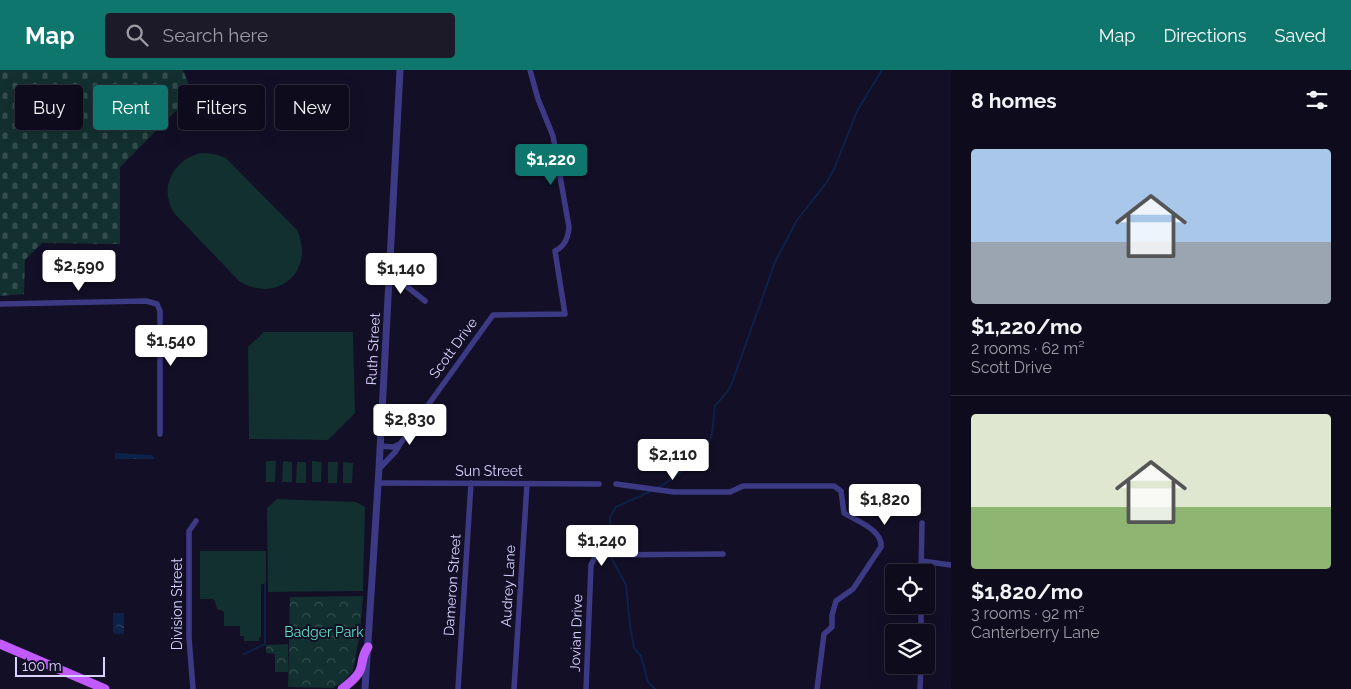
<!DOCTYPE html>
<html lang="en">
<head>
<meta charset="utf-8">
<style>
	body { margin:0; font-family:Raleway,sans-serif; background:#1c1929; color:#f1f3f6; height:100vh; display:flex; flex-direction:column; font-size:19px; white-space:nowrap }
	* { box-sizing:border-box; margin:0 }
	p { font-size:16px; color:#9b9ba3 }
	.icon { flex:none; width:28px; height:28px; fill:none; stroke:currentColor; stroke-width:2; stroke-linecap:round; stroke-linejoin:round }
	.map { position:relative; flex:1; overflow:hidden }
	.panel { display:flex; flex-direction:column; background:#0e0b1c; width:400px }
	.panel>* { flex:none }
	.top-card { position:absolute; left:15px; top:15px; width:475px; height:45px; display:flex; gap:10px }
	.fabs { position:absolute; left:885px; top:494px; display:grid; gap:10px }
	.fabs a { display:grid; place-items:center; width:50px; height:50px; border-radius:5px; background:#0e0b1c; box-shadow:0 5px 20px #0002,0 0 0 1px #2e2b3b; font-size:25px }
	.scale { position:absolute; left:15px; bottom:12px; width:90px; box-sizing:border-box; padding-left:5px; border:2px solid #d9d4ff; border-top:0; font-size:14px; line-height:18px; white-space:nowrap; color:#d9d4ff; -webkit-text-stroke:4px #130f26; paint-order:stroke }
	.price { position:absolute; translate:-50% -42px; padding:0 11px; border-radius:5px; background:#fff; color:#222; font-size:16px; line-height:32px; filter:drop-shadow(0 1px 2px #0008) }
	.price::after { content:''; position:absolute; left:50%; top:30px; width:15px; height:11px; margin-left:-8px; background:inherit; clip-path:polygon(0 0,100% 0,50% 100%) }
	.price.on { background:#0f766e; color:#fff }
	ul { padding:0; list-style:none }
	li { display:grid; align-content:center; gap:10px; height:265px; padding:0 20px }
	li+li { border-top:1px solid #2e2b3b }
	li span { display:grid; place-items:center; height:155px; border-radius:5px; color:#555 }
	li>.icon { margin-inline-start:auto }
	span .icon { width:90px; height:90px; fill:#fffc; stroke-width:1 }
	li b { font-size:21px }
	h2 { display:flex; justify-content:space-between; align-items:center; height:60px; padding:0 20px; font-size:21px }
	.pill { padding:0 18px; border-radius:5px; background:#0e0b1c; box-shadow:0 5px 20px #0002,0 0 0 1px #2e2b3b; font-size:18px; line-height:45px }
	.pill.on { background:#0f766e; color:#fff }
	header { display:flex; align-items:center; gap:30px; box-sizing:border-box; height:70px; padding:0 25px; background:#0f766e; color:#fff }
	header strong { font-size:24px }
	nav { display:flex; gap:28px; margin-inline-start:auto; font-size:18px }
	.search { width:350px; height:45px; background:#1c1929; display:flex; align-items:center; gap:12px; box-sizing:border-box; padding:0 18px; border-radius:5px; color:#9b9ba3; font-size:19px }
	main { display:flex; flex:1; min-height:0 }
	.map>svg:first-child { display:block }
	.grass { fill:#12302f }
	.cemetery { fill:url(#cemetery-stones) }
	.park { fill:url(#park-crowns) }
	.water { fill:url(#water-ripples) }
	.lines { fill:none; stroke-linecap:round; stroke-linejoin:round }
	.stream { stroke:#0c2248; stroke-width:2 }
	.minor { stroke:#3d3a85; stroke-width:5.5 }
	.tertiary { stroke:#3d3a85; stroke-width:7 }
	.primary { stroke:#c25bff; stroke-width:9 }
	.labels { text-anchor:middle; stroke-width:4; stroke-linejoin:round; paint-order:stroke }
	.street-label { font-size:14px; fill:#d9d4ff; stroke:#130f26 }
	.park-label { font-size:14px; fill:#5fe0c0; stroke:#130f26 }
</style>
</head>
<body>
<header>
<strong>Map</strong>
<div class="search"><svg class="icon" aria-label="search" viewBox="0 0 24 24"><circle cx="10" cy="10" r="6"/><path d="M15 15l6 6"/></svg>Search here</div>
<nav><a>Map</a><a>Directions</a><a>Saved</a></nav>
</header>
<main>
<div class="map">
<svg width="951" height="619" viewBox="0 0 951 619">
	<defs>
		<pattern id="cemetery-stones" width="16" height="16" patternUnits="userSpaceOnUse" patternTransform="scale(1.25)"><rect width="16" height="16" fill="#12302f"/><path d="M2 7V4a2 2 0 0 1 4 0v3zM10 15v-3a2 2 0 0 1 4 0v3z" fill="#344d4e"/></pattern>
		<pattern id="park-crowns" width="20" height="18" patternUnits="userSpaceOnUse" patternTransform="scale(1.25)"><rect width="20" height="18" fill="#12302f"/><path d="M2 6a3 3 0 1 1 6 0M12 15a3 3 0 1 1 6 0" fill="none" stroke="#344d4e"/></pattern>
		<pattern id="water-ripples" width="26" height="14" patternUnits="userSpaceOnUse" patternTransform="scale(1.25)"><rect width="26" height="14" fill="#0c2248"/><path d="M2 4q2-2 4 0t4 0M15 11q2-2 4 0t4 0" fill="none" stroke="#2f4163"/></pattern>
	</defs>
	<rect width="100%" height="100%" fill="#130f26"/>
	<path class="grass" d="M202 83 214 84 226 88 297 160C316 201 277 235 239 211L174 143C158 118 174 88 202 83Z
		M264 262H353L355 343 328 370 249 369 248 277Z
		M266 391H276L275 412H266Z
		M283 391 292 392V412H282Z
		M312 391 322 392 321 412H312Z
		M297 392H306V413H296Z
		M328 392H338L337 413H328Z
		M343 392 353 393 352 413H343Z
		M277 429 356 432 365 437 363 521 268 522 267 438Z
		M200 481H266V514H261V567H259V571H244V566H240V556H224V542L217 539 214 529H200Z"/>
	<path class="cemetery" d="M0 0H183L189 15 184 33 120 97V174L42 173 25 190 24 224 0 226Z"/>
	<path class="park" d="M363 526 360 562 353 601 342 613 333 618 288 617 290 527Z
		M288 574V602H275V584L266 583V575Z"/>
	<path class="water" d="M115 383 152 385 155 389H115Z
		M113 543H124V564H115L113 563Z"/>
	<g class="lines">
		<path class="stream" d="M657 418C673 410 705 384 711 367 714 356 713 346 715 336L728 321 732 313 775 192 797 150 827 112 835 97 857 41 882 0
			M651 421 616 437 610 447 612 489 626 515 630 555 634 578 641 586 648 612 655 619
			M244 584 265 574V514"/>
		<path class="minor" d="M390 203 425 231
			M0 234 146 231 157 234 160 241V364
			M400 374 493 245 565 244 555 181C565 176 568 168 569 157L553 66 538 29 530 0
			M379 399 396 381 400 374 393 377 380 376
			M378 413 599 414
			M616 414 674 422H730L743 416H834L841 421 844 443C857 451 883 460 881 477L853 519 836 531 832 545V557L824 564 817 619
			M922 491 951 495
			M921 502 922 453
			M921 562V535
			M193 619 189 568V461L196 451
			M458 619 471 413
			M514 619 527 414
			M586 619 591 495 595 487 603 485 723 484
			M920 619 921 595"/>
		<path class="tertiary" d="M365 619 379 399 400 0"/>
		<path class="primary" d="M0 574 105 619
			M342 619C347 615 354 610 358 604 364 596 360 588 368 577"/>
	</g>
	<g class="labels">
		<g class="street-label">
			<text transform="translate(453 278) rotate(-54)" y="5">Scott Drive</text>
			<text transform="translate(373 279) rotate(-87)" y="5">Ruth Street</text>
			<text x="489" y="406">Sun Street</text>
			<text transform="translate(452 515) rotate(-86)" y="5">Dameron Street</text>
			<text transform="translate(508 516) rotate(-87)" y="5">Audrey Lane</text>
			<text transform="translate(177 534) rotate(-90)" y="5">Division Street</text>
			<text transform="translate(576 563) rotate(-88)" y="5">Jovian Drive</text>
		</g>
		<g class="park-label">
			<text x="324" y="567">Badger Park</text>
		</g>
	</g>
</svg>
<div class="fabs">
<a><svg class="icon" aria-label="locate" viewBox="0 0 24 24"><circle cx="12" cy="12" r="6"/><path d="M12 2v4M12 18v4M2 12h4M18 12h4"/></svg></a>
<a><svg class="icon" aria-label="layers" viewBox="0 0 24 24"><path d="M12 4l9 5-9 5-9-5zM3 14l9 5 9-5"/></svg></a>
</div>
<div class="scale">100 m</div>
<b class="price on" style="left:551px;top:116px">$1,220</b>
<b class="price" style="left:79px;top:222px">$2,590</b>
<b class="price" style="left:401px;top:225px">$1,140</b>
<b class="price" style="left:171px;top:297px">$1,540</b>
<b class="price" style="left:410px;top:376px">$2,830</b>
<b class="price" style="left:673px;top:411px">$2,110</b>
<b class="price" style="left:885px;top:456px">$1,820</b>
<b class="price" style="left:602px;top:497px">$1,240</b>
<div class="top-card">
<a class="pill">Buy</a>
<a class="pill on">Rent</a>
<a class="pill">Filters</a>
<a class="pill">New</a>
</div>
</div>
<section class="panel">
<h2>8 homes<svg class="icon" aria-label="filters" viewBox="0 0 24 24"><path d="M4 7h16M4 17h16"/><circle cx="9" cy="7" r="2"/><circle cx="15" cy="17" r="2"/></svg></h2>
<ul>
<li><span style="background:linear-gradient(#a9c7e8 60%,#9aa5b1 0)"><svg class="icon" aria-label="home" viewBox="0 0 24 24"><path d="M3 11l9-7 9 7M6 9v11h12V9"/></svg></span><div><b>$1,220/mo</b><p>2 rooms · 62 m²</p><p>Scott Drive</p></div></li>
<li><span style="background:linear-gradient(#dfe7d0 60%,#8fb573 0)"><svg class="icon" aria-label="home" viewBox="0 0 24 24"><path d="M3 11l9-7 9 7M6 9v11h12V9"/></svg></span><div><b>$1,820/mo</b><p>3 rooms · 92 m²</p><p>Canterberry Lane</p></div></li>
</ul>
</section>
</main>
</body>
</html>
